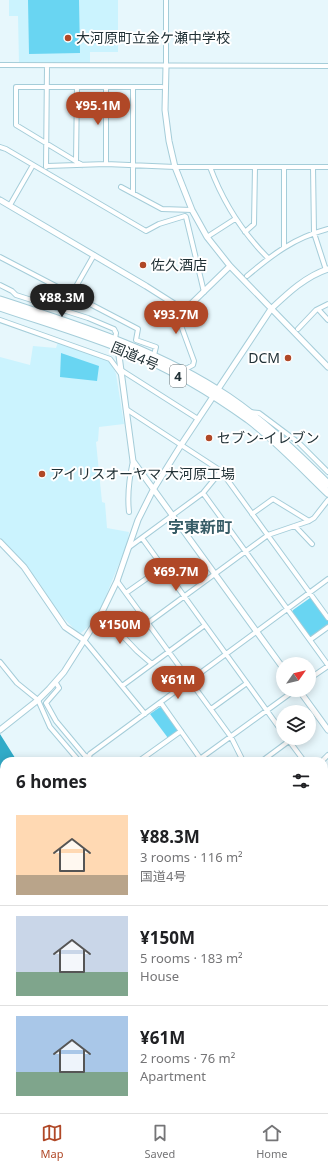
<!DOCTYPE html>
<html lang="en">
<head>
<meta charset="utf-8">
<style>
	body { margin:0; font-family:"Noto Sans","Noto Sans JP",sans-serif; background:#f6f6f6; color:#202124; height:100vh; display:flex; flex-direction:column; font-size:15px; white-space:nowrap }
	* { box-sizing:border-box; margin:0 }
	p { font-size:13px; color:#757577 }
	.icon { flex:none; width:22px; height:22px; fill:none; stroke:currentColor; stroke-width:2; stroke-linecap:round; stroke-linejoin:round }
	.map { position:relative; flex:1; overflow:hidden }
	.sheet { position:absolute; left:0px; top:757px; width:328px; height:356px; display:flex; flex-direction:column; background:#fff; border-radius:12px 12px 0 0; box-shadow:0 2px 10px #0003 }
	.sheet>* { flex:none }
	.needle { width:26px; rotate:56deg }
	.tools { position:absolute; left:276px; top:657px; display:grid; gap:8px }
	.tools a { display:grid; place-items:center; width:40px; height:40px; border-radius:50%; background:#fff; box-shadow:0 2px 10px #0003; font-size:20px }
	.price { position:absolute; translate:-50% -34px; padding:0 9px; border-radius:14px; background:#b04827; color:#fff; font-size:13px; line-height:26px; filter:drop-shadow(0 1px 2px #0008) }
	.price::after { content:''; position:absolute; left:50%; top:24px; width:12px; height:9px; margin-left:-6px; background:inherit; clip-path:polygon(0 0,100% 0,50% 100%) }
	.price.active { background:#222; color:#fff }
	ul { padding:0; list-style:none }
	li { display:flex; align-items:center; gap:12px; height:100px; padding:0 16px }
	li+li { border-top:1px solid #e0e0e0 }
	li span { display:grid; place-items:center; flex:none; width:112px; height:80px; border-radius:0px; color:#555 }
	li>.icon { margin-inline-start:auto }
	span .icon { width:48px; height:48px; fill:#fffc; stroke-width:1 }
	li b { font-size:17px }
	h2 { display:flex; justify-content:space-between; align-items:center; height:48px; padding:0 16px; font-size:17px }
	.menu { display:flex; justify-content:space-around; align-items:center; height:56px; border-top:1px solid #e0e0e0; background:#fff; font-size:11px; color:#757577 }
	.menu a { display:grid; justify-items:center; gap:2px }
	.menu .active { color:#b04827 }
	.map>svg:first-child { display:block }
	.built { fill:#cbf3fe }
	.green { fill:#69d5f2 }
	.water { fill:#31abc8 }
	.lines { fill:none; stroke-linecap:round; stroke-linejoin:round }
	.stream { stroke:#31abc8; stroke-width:1.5 }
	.minor-casing { stroke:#a5cdd9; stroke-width:6 }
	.tertiary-casing { stroke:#a5cdd9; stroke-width:7 }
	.trunk-casing { stroke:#a5cdd9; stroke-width:9 }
	.minor { stroke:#fff; stroke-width:4 }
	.tertiary { stroke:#fff; stroke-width:5 }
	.trunk { stroke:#fff; stroke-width:7 }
	.poi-dot { fill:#b04827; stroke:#fff; stroke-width:1.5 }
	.labels { text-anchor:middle; stroke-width:4; stroke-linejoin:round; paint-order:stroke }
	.shield { fill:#fff; stroke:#646f72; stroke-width:1 }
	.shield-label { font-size:13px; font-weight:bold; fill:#213136 }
	.poi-label { font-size:14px; fill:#213136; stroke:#fff; text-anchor:start }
	.street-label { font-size:14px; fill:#213136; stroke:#fff }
	.quarter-label { font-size:16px; font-weight:bold; fill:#375c66; stroke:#fff }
</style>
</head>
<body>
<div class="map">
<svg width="328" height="1113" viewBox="0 0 328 1113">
	<rect width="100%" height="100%" fill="#e7f7fc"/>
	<path class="built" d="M9 0H118V52H90V63H19L18 16H9Z
		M58 342 110 361 116 374 124 424 99 427 98 441 96 442 102 502 105 503 107 528 129 532 127 544 101 608 89 626 81 633 76 631 58 612 38 581 18 556 0 538V357L30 365 33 346 56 348Z"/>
	<path class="green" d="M28 0H79L80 53 29 54Z
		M61 353 99 366 97 381 60 377Z
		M310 598H312L328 620V624L312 636H309L292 612 293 610Z
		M160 707 162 708 177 729V731L168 738 150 714Z
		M324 859 328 864V1035L324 1030Z"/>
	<path class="water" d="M0 734 17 761H4V807L0 803Z
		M199 1109H260L263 1113H202Z"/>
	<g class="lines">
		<path class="stream" d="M0 1105 7 1113"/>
		<g class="minor-casing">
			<path id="minor" d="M0 65 328 66
				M166 66V0
				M0 147 6 149 146 231 159 224 185 216 186 217 204 292
				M76 161 77 87
				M106 164V87
				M82 165 16 125V87H162
				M47 166 106 164 175 167H328
				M46 167 47 66
				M210 167C223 202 242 232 268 258
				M313 167 314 233 326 270
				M121 187 162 209 192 210
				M133 193V87
				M10 205 33 165
				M245 232 254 224 255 167
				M207 237 235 219
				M284 247V167
				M0 257 138 329 136 340 156 347 154 355
				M247 276C273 254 294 238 328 229
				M0 285 12 291 16 295 88 318 114 329 116 333 115 339
				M176 305V312L194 361 193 365 184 370
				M58 308 66 304 94 255
				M318 309 328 320
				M0 320 110 359 121 374
				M298 329 316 310 328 304
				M121 370 198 419
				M126 409 221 471 328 618
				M250 412 259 413 299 443 328 472
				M203 493 328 665
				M129 512C127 494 129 479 133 461
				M252 514 273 499 309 521
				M295 526 312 544
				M142 538 283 733
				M128 548 203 493 221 471
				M117 581 231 737 243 761
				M126 593 163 567
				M101 613 137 651 152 664
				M148 623 268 535 309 521 314 518 328 500
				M84 640 145 714
				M310 640 328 627
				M0 662 17 683 38 700 50 727 79 761
				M309 679 328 666
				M56 683 59 688 46 703 56 721 86 757 89 756
				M122 686 205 625
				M161 703 202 761
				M211 709 247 683
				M287 738 304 761
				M91 761 89 756 90 754 328 579
				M139 761 181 731
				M197 761 295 690
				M262 761 289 741
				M322 761 328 755
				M324 789 328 794
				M324 813 328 810
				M324 1032 328 1037
				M324 1038 328 1042
				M324 1047 328 1052
				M0 1109 3 1113"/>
		</g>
		<g class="tertiary-casing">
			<path id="tertiary" d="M166 66 165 110 169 141 175 167 192 210 207 237 230 266 328 367
				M0 200 146 286 176 305 183 306 191 304 230 266
				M118 348 133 461 283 668
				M0 542 24 567 65 627 84 640
				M299 690 328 730
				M0 730 38 700 49 689 64 672 102 612 117 581 138 520 153 490 181 445 271 309C288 293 306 276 328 269"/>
		</g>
		<g class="trunk-casing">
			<path id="trunk" d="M0 300C79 326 158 350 228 397 265 422 296 453 328 484
				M0 307C44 322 89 335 132 353 173 370 212 393 248 419 277 441 302 468 328 493"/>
		</g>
		<use href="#minor" class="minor"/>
		<use href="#tertiary" class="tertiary"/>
		<use href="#trunk" class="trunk"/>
	</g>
	<g class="poi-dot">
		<circle cx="68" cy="38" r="4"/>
		<circle cx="143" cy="265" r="4"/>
		<circle cx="288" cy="358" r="4"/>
		<circle cx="209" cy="438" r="4"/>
		<circle cx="42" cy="474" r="4"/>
	</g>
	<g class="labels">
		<rect class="shield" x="170" y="365" width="16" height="22" rx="3"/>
		<g class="shield-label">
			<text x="178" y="381">4</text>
		</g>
		<g class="poi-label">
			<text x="76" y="43">大河原町立金ケ瀬中学校</text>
			<text x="151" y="270">佐久酒店</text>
			<text x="280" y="363" text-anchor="end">DCM</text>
			<text x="217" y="443">セブン-イレブン</text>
			<text x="50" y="479">アイリスオーヤマ 大河原工場</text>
		</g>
		<g class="street-label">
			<text transform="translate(135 356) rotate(23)" y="5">国道4号</text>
		</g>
		<g class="quarter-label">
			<text x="200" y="533">字東新町</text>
		</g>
	</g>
</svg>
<div class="tools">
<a><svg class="needle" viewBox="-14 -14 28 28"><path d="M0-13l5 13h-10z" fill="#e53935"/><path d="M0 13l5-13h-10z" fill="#757577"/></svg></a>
<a><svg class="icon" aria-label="layers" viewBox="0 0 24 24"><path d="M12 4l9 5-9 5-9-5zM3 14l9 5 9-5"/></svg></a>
</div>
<b class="price" style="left:98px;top:126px">¥95.1M</b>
<b class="price active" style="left:62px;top:318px">¥88.3M</b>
<b class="price" style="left:176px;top:335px">¥93.7M</b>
<b class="price" style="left:176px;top:592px">¥69.7M</b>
<b class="price" style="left:120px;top:645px">¥150M</b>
<b class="price" style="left:178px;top:700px">¥61M</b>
<section class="sheet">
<h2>6 homes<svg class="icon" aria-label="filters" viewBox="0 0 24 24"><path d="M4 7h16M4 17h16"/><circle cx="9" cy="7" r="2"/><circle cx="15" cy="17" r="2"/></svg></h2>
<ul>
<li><span style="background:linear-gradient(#ffd9b3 75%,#b9a48a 0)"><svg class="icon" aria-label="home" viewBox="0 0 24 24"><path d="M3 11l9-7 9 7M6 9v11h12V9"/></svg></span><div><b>¥88.3M</b><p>3 rooms · 116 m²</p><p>国道4号</p></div></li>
<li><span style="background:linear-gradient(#c9d6e8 70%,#7fa58c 0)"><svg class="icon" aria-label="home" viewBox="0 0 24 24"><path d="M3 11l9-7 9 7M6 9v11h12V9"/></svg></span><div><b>¥150M</b><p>5 rooms · 183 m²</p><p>House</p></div></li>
<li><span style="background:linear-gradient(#a9c7e8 70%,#7fa58c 0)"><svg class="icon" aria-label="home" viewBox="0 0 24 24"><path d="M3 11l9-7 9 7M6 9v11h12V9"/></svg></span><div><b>¥61M</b><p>2 rooms · 76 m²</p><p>Apartment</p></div></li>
</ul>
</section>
</div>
<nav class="menu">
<a class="active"><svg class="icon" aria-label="map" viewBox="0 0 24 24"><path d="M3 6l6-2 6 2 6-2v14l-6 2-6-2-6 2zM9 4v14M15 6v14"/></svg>Map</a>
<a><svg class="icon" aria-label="saved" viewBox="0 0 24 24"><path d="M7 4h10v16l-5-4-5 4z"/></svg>Saved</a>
<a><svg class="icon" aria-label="home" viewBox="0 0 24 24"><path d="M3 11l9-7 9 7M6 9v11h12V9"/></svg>Home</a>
</nav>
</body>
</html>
